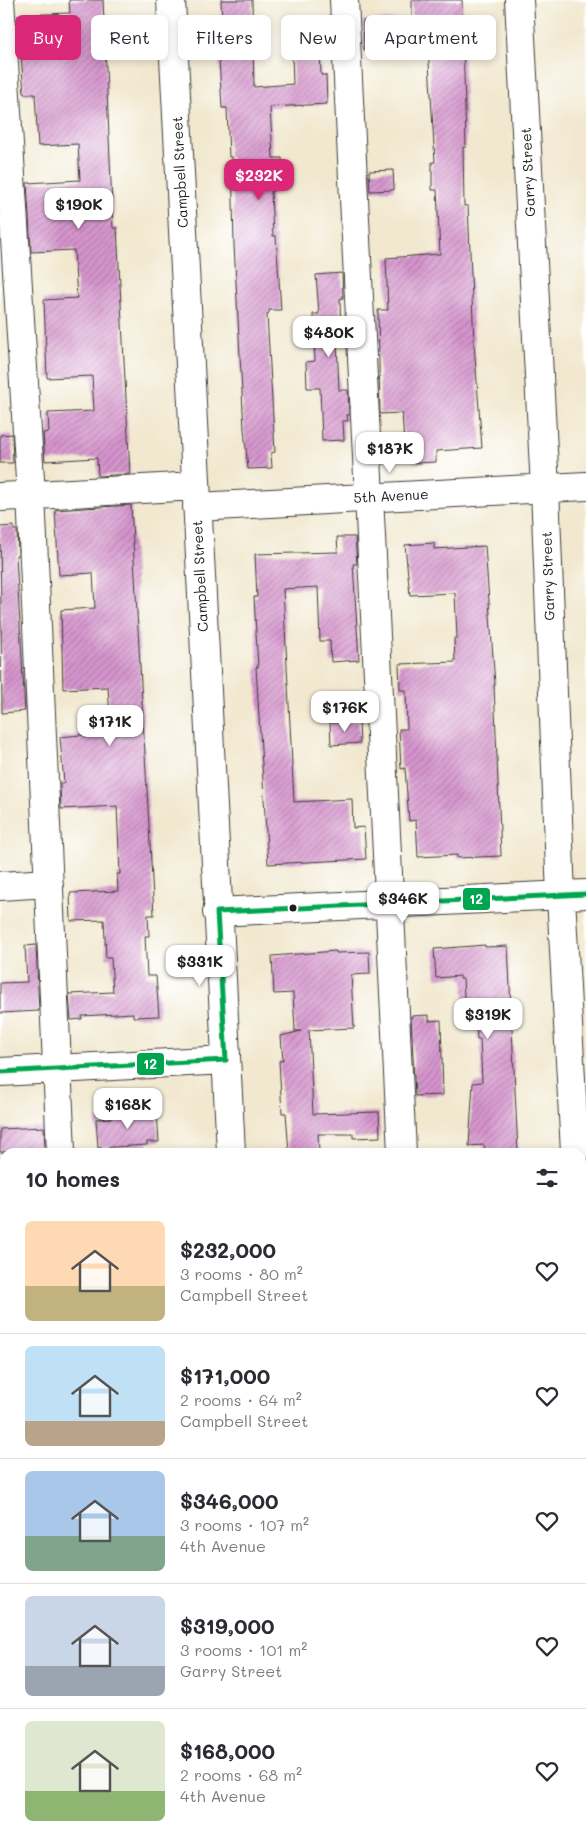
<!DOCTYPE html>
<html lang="en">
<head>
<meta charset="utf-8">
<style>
	body { margin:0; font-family:Mali,sans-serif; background:#f2f2f3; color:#2b2b33; height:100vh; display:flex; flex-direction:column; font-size:19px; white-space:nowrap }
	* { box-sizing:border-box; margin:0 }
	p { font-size:16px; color:#7c7c81 }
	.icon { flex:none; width:28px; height:28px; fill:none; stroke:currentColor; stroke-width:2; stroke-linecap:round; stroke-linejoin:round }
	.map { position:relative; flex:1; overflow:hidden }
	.drawer { position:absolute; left:0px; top:1148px; width:586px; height:696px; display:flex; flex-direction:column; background:#fff; border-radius:15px 15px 0 0; box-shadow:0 2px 8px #0003 }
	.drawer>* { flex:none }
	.guide { position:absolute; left:15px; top:15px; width:556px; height:45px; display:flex; gap:10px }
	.price { position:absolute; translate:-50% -42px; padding:0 11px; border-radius:10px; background:#fff; color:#222; font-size:16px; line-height:32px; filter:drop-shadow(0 1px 2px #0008) }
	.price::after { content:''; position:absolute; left:50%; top:30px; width:15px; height:11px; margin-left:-8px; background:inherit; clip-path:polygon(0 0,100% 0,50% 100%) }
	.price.active { background:#db2777; color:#fff }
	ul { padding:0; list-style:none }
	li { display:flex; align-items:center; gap:15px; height:125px; padding:0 25px }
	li+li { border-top:1px solid #e1e1e2 }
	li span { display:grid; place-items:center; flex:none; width:140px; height:100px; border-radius:8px; color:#555 }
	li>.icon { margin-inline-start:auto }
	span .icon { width:60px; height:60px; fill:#fffc; stroke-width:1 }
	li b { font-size:21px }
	h2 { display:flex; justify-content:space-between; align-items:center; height:60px; padding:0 25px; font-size:21px }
	.chip { padding:0 18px; border-radius:8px; background:#fff; box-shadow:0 2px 8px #0003; font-size:18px; line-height:45px }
	.chip.active { background:#db2777; color:#fff }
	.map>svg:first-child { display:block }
	.park { fill:url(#park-crowns); stroke:#637448 }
	.building { fill:url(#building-hatch) }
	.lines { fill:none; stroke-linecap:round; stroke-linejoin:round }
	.minor-casing { stroke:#3c3b37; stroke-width:30 }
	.minor { stroke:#fff; stroke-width:28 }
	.bus-1-casing { stroke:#fff; stroke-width:9 }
	.bus-1 { stroke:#00a54f; stroke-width:5 }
	.bus-dot { fill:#1c1c1c; stroke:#fff; stroke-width:2 }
	.labels { text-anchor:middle; stroke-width:4; stroke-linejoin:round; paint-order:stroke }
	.street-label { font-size:14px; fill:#1c1c1c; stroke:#fff }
	.line-badge { stroke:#fff; stroke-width:2 }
	.badge-label { font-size:14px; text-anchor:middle; font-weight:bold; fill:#fff }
</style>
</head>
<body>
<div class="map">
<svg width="586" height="1843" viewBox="0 0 586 1843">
	<defs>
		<pattern id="park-crowns" width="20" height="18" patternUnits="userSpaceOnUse" patternTransform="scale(1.25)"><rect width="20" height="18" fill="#aacc74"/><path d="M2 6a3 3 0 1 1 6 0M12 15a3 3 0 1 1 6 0" fill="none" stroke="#92af64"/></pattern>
		<pattern id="building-hatch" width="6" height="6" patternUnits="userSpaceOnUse" patternTransform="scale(1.25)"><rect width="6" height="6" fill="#d695cd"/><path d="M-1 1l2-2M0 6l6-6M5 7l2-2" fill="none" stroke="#ad79a6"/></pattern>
	</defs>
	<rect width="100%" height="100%" fill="#fff"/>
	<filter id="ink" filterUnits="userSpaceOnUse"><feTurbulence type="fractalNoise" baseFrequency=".02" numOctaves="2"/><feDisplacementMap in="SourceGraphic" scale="10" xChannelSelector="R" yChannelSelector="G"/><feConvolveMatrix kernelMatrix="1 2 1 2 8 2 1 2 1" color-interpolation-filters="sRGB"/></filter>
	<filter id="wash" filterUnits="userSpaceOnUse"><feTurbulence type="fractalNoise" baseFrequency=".0096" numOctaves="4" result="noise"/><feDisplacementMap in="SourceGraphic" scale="20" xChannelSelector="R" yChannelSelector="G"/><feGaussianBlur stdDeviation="1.12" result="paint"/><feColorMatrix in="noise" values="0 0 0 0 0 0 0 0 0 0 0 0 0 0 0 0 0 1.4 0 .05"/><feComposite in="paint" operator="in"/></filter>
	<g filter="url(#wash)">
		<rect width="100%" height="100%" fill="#f1e8cf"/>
		<path class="park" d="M581 1512H586V1731H581Z"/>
		<g id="blocks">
			<path class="building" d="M69 0H103L113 228H117L130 474 98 476 97 458 45 461 43 433 49 432 48 413 94 411 92 376 47 378 44 300 77 298 74 250 31 252 27 183 80 180 78 144 38 146 35 94H24L18 15 70 13Z
				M221 0H252L254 87 293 84 291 25 319 24 321 75H326L327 104 270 107 273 158H282L283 189 271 191 273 236H276L281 310H269V313L267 314 275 452 271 453 272 468 248 469 244 429 234 245 232 157H229L227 108H222L219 59H224Z
				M412 0H462L466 147H463L464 206H468L474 343 482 448 436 451V462L414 463 413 456 405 457 402 413 380 414 378 310H388L386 258 440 254 437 190H432V162H435L428 46 364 50 363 21 412 18Z
				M393 170 394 190 370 191 369 171Z
				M342 273 343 298 340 299 341 340H337L339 390H348L349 415H347L348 421H343L344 440 322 441 320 388H307L306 362 315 361 313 314H319L316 275Z
				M12 434 13 463H0V435Z
				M131 505 154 915H148L149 936H145L147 976H156L159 1016 133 1017V1013L82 1016V1019L71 1020 69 994 113 992 111 958H106L104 920 71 921 70 893 118 891 117 874H120L117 806 61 809 60 783H64L60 737 111 732 108 687 63 689 61 610 95 608 93 573 59 575 55 510Z
				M14 526V530H17L18 555H16L25 711 2 713 0 527Z
				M337 537H355L357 564H353L359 660 331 662 330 641H320L318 587 283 589 294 802 352 799 353 828 364 827 366 859 268 864 256 667H258L254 597H257L255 554 338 552Z
				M434 543V549L485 546 495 685H494L501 856 457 858V855L418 857 416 820 409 821 405 768 401 769 399 729H407L406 690H400L399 664 455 662 454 638H457L455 593 410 595 405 545Z
				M359 722 360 743 331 745 330 723Z
				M36 945 39 1011 0 1013V983L27 982 25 946Z
				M485 945V947L508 946 518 1152H485L484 1145 469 1146 473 1083 482 1082 480 1039H477L476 1011 465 1012 463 979H460V976L436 978 434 949Z
				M336 951V953L369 952 370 974 351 975 354 1028 309 1030 313 1114 379 1112 380 1137 353 1138V1134H318L319 1152H289L286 1113H282L279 1061 283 1060 281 1036 301 1031H295L293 993 274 994 272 956Z
				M429 1015V1021L441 1020 443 1095 415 1096 411 1016Z
				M157 1112 159 1142H147V1145L98 1148 96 1119 111 1118V1114Z
				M44 1127 45 1152H0V1129Z"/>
		</g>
	</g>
	<g filter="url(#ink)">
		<use href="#blocks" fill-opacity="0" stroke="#3c3b37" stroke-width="1"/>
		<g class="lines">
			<g class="minor-casing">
				<path id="minor" d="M0 0 31 495 61 1152
					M171 0 231 1152
					M344 0 402 1152
					M519 0 545 488 561 896 575 1152
					M0 497 196 486
					M197 507 586 486
					M0 886 48 883
					M217 912 586 894
					M0 1072 226 1060
					M0 1241H5
					M581 1274 586 1363
					M581 1488H586
					M0 1537 5 1536
					M100 1839 101 1843
					M268 1839V1843
					M436 1839V1843"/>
			</g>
			<use href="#minor" class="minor"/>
			<g class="bus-1-casing">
				<path id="bus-1" d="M217 912 586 894
					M217 912 226 1060
					M0 1072 226 1060"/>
			</g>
			<use href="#bus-1" class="bus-1"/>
		</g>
	</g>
	<circle class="bus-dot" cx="293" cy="908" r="4.5"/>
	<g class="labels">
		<g class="street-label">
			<text transform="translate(180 172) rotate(-93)" y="5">Campbell Street</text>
			<text transform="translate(528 172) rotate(-93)" y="5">Garry Street</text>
			<text transform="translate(391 496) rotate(-3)" y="5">5th Avenue</text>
			<text transform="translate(200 576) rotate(-93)" y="5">Campbell Street</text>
			<text transform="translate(548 576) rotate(-92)" y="5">Garry Street</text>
		</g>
	</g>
	<g class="line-badge">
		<rect x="462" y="887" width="29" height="24" rx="5" fill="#00a54f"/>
		<rect x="136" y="1052" width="29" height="24" rx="5" fill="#00a54f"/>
	</g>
	<g class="badge-label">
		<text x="476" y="904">12</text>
		<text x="150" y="1069">12</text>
	</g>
</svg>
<b class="price active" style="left:259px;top:201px">$232K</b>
<b class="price" style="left:79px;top:230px">$190K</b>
<b class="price" style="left:329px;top:358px">$480K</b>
<b class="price" style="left:390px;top:474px">$187K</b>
<b class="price" style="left:345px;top:733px">$176K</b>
<b class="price" style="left:110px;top:747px">$171K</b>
<b class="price" style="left:403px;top:924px">$346K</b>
<b class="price" style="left:200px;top:987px">$331K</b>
<b class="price" style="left:488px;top:1040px">$319K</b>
<b class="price" style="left:128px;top:1130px">$168K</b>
<div class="guide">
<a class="chip active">Buy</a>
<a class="chip">Rent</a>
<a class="chip">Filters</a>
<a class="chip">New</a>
<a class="chip">Apartment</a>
</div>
<section class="drawer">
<h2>10 homes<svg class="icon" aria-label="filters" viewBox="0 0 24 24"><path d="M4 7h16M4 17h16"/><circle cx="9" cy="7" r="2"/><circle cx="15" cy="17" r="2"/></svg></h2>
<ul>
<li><span style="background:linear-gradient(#ffd9b3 65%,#c2b280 0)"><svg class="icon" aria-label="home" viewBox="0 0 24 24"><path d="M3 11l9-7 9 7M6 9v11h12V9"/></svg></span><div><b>$232,000</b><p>3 rooms · 80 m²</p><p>Campbell Street</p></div><svg class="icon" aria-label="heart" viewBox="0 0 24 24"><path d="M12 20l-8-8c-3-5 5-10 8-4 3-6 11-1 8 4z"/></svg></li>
<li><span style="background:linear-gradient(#bfe0f5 75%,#b9a48a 0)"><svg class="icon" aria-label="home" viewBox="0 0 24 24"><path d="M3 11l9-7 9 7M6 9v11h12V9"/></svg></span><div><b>$171,000</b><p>2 rooms · 64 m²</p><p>Campbell Street</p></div><svg class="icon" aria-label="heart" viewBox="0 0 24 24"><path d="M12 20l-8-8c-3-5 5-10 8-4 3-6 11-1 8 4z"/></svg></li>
<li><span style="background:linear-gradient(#a9c7e8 65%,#7fa58c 0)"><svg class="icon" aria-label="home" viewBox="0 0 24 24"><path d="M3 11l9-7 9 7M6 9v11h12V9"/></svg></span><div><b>$346,000</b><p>3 rooms · 107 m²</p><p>4th Avenue</p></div><svg class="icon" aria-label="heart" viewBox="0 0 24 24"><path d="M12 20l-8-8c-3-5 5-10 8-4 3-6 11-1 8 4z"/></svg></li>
<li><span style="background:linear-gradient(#c9d6e8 70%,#9aa5b1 0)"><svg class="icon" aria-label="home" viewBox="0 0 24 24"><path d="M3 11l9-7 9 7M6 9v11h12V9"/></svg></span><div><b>$319,000</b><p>3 rooms · 101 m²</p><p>Garry Street</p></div><svg class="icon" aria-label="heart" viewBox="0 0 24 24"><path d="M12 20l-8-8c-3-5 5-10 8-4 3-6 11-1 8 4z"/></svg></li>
<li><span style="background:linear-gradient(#dfe7d0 70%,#8fb573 0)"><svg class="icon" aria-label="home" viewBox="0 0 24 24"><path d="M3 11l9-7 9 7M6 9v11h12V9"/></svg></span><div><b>$168,000</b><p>2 rooms · 68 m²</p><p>4th Avenue</p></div><svg class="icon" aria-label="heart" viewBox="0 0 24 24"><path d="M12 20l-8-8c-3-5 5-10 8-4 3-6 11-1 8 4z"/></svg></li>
</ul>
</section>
</div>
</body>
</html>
